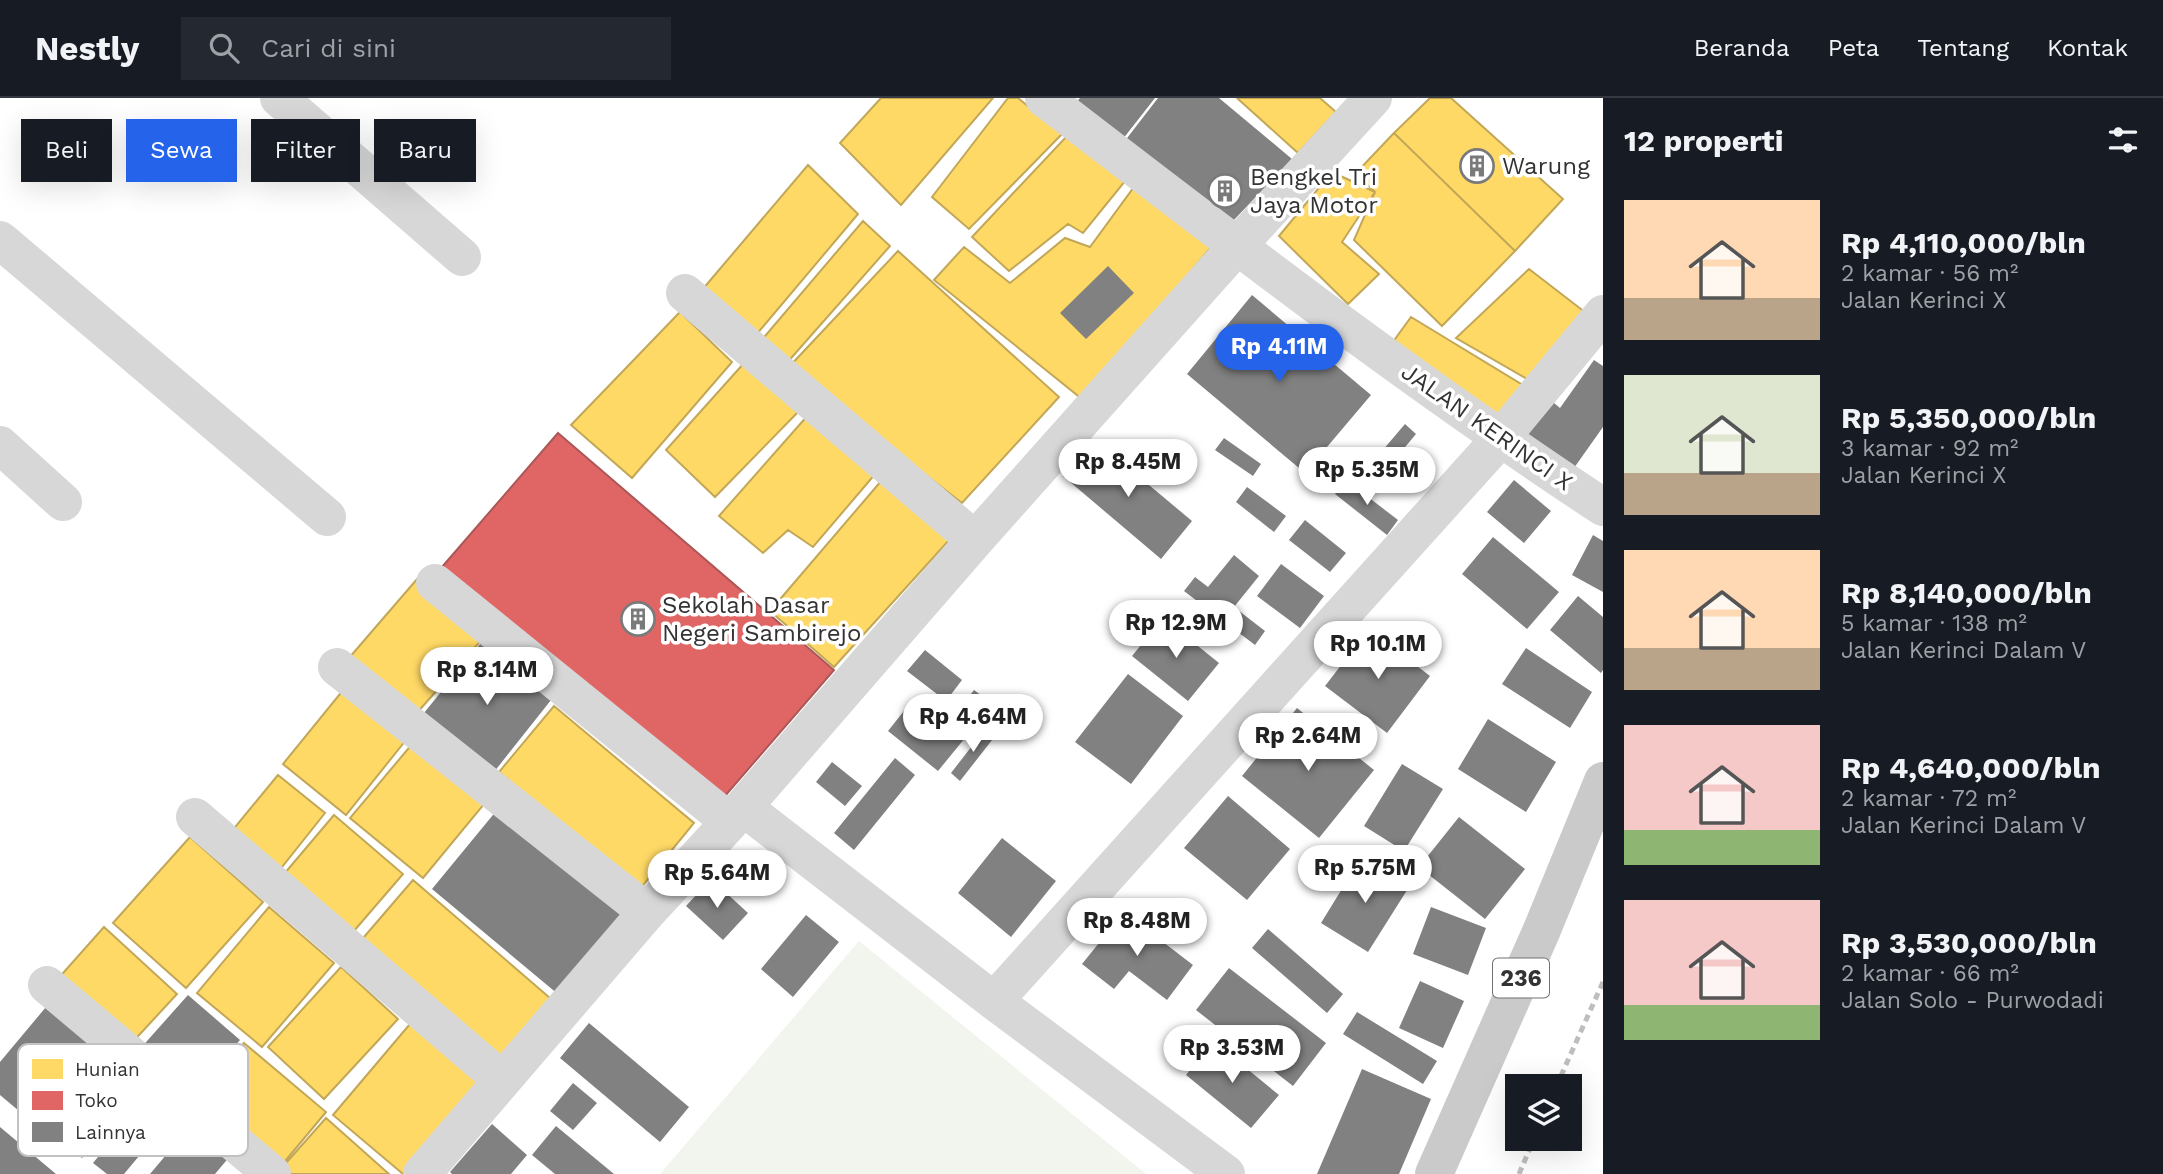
<!DOCTYPE html>
<html lang="id">
<head>
<meta charset="utf-8">
<style>
	body { margin:0; font-family:"Work Sans",sans-serif; background:#242831; color:#f1f3f6; height:100vh; display:flex; flex-direction:column; font-size:26px; white-space:nowrap }
	* { box-sizing:border-box; margin:0 }
	p { font-size:23px; color:#9ea1a6 }
	.icon { flex:none; width:38px; height:38px; fill:none; stroke:currentColor; stroke-width:2; stroke-linecap:round; stroke-linejoin:round }
	.map { position:relative; flex:1; overflow:hidden }
	.sheet { display:flex; flex-direction:column; background:#171b24; width:560px }
	.sheet>* { flex:none }
	.banner { position:absolute; left:21px; top:21px; width:665px; height:63px; display:flex; gap:14px }
	.tools { position:absolute; left:1505px; top:976px; display:grid; gap:14px }
	.tools a { display:grid; place-items:center; width:77px; height:77px; border-radius:0px; background:#171b24; box-shadow:0 7px 28px #0002; font-size:35px }
	.price { position:absolute; translate:-50% -60px; padding:0 16px; border-radius:24px; background:#fff; color:#222; font-size:23px; line-height:46px; filter:drop-shadow(0 2px 4px #0008) }
	.price::after { content:''; position:absolute; left:50%; top:42px; width:21px; height:16px; margin-left:-10px; background:inherit; clip-path:polygon(0 0,100% 0,50% 100%) }
	.price.active { background:#2563eb; color:#fff }
	ul { padding:0; list-style:none }
	li { display:flex; align-items:center; gap:21px; height:175px; padding:0 21px }
	li span { display:grid; place-items:center; flex:none; width:196px; height:140px; border-radius:0px; color:#555 }
	li>.icon { margin-inline-start:auto }
	span .icon { width:84px; height:84px; fill:#fffc; stroke-width:1 }
	li b { font-size:30px }
	h2 { display:flex; justify-content:space-between; align-items:center; height:84px; padding:0 21px; font-size:30px }
	.pill { padding:0 24px; border-radius:0px; background:#171b24; box-shadow:0 7px 28px #0002; font-size:24px; line-height:63px }
	.pill.active { background:#2563eb; color:#fff }
	header { display:flex; align-items:center; gap:42px; box-sizing:border-box; height:98px; padding:0 35px; background:#171b24; border-bottom:2px solid #363941 }
	header strong { font-size:33px }
	nav { display:flex; gap:38px; margin-inline-start:auto; font-size:24px }
	.search { width:490px; height:63px; background:#242831; display:flex; align-items:center; gap:18px; box-sizing:border-box; padding:0 24px; border-radius:0px; color:#9ea1a6; font-size:26px }
	main { display:flex; flex:1; min-height:0 }
	.map>svg:first-child { display:block }
	.green { fill:#f1f5ed }
	.homes { fill:#ffd966; stroke:#c2a757; stroke-width:2 }
	.shops { fill:#e06666; stroke:#ac5757; stroke-width:2 }
	.building { fill:#818181 }
	.lines { fill:none; stroke-linecap:round; stroke-linejoin:round }
	.minor { stroke:#d7d7d7; stroke-width:38 }
	.major { stroke:#cacaca; stroke-width:38 }
	.rail { stroke:#bebebe; stroke-width:5; stroke-dasharray:7 5; stroke-linecap:butt }
	.labels { text-anchor:middle; stroke-width:7; stroke-linejoin:round; paint-order:stroke }
	.shield { fill:#fff; stroke:#707070; stroke-width:2 }
	.shield-label { font-size:23px; font-weight:bold; fill:#333 }
	.poi-label { font-size:24px; fill:#333; stroke:#fff; text-anchor:start }
	.street-label { font-size:24px; fill:#333; stroke:#fff }
	.key { fill:#fff; stroke:#c2c2c2; stroke-width:2 }
	.key-label { font-size:19px; fill:#333 }
</style>
</head>
<body>
<header>
<strong>Nestly</strong>
<div class="search"><svg class="icon" aria-label="search" viewBox="0 0 24 24"><circle cx="10" cy="10" r="6"/><path d="M15 15l6 6"/></svg>Cari di sini</div>
<nav><a>Beranda</a><a>Peta</a><a>Tentang</a><a>Kontak</a></nav>
</header>
<main>
<div class="map">
<svg width="1603" height="1076" viewBox="0 0 1603 1076">
	<rect width="100%" height="100%" fill="#fff"/>
	<path class="green" d="M859 843 1146 1076H660Z"/>
	<path class="homes" d="M881 0H993L901 107 840 45Z
		M1008 0H1018L1062 36 969 131 932 99Z
		M1237 0H1320L1336 14 1298 55Z
		M1430 0H1451L1563 101 1515 153 1394 35Z
		M1394 35 1515 153 1442 228 1354 142 1375 94 1356 75Z
		M1066 39 1126 82 1083 135 1068 126 1009 173 972 139Z
		M808 67 858 116 756 237 702 192Z
		M1332 74 1375 94 1342 144 1379 176 1348 206 1279 138Z
		M1134 89 1213 147 1082 301 934 182 964 149 1010 185 1065 140 1090 149Z
		M863 123 890 148 785 267 760 244Z
		M898 153 1059 299 962 405 788 270Z
		M1529 171 1590 218 1527 281 1456 240Z
		M680 214 732 264 632 380 571 327Z
		M1411 219 1526 289 1499 320 1390 248Z
		M745 264 800 312 715 399 666 352Z
		M809 316 876 375 813 449 788 432 763 455 719 418Z
		M882 382 951 440 834 569 770 513Z
		M418 480 485 538 415 617 349 560Z
		M344 591 406 642 346 717 283 666Z
		M554 608 694 725 640 791 499 674Z
		M413 645 485 705 423 780 350 720Z
		M278 677 325 715 274 779 226 740Z
		M334 717 403 776 347 841 279 782Z
		M190 739 263 804 186 890 113 825Z
		M413 782 557 906 502 970 358 846Z
		M269 809 334 865 262 949 197 895Z
		M104 829 177 896 128 949 56 883Z
		M341 869 398 921 324 1001 268 949Z
		M410 926 488 992 416 1076H403L333 1017Z
		M244 945 326 1014 276 1074 193 1005Z
		M326 1020 389 1076H280L278 1074Z"/>
	<path class="shops" d="M558 335 834 572 718 706 442 469Z"/>
	<path class="building" d="M1080 0H1155L1119 46 1071 11Z
		M1158 0H1219L1292 61 1231 125 1124 44Z
		M1108 168 1134 195 1086 241 1060 215Z
		M1252 197 1371 297 1305 375 1187 276Z
		M1594 262 1603 268V329L1574 370 1523 333 1547 299 1560 310Z
		M1405 326 1416 336 1371 390 1359 380Z
		M1224 340 1261 366 1253 378 1215 352Z
		M1094 341 1192 423 1161 461 1063 378Z
		M1346 382 1398 422 1387 437 1335 396Z
		M1514 382 1551 413 1524 445 1487 414Z
		M1247 389 1286 418 1274 434 1236 404Z
		M1305 422 1346 455 1330 474 1289 442Z
		M1593 437 1603 443V494L1572 477Z
		M1493 439 1559 494 1527 531 1462 476Z
		M1234 457 1259 478 1234 509 1265 533 1255 547 1184 493 1195 479 1208 489Z
		M1281 466 1324 498 1300 530 1257 498Z
		M1578 498 1603 519V572L1601 575 1550 532Z
		M1163 520 1219 565 1188 603 1132 558Z
		M1369 531 1430 578 1387 635 1325 588Z
		M485 540 555 597 490 679 419 621Z
		M1526 550 1592 594 1570 630 1502 586Z
		M925 552 962 582 946 603 907 573Z
		M1128 576 1183 618 1131 686 1075 644Z
		M974 592 997 609 988 621 965 604Z
		M915 599 965 640 938 673 888 633Z
		M1297 610 1374 672 1319 740 1242 678Z
		M1488 621 1556 664 1526 714 1458 671Z
		M986 630 996 637 960 683 951 675Z
		M895 660 915 677 854 752 834 735Z
		M832 664 862 688 845 708 816 684Z
		M1402 666 1443 691 1404 753 1364 728Z
		M1228 698 1290 751 1247 802 1184 750Z
		M497 712 629 824 565 902 432 791Z
		M1459 719 1525 771 1485 821 1419 769Z
		M1002 740 1056 783 1011 839 958 795Z
		M1361 760 1409 789 1368 854 1321 825Z
		M711 781 748 815 723 842 686 808Z
		M1431 809 1486 830 1468 877 1413 856Z
		M1124 814 1193 867 1167 902 1129 873 1114 891 1082 866Z
		M806 817 839 844 793 899 761 871Z
		M1268 831 1343 896 1327 915 1252 850Z
		M1229 870 1326 945 1293 988 1196 912Z
		M1420 883 1464 903 1443 950 1399 930Z
		M188 897 240 942 192 998 139 952Z
		M46 909 93 949 31 1023 0 997V964Z
		M1357 914 1437 963 1423 986 1343 936Z
		M589 925 689 1009 660 1044 560 960Z
		M1213 943 1279 997 1251 1030 1186 977Z
		M104 955 143 988 82 1060 43 1027Z
		M1362 971 1431 1001 1399 1076H1317Z
		M573 985 597 1005 573 1032 550 1013Z
		M151 995 175 1015 124 1076H107L93 1065Z
		M193 1025 231 1057 215 1076H150Z
		M492 1026 527 1057 511 1076H452L450 1074Z
		M556 1028 614 1076H555L532 1057Z
		M0 1029 56 1076H0Z"/>
	<g class="lines">
		<path class="minor" d="M279 0 462 159
			M1044 0C1227 141 1410 282 1603 409
			M0 142 327 419
			M685 195 975 442
			M0 347 63 404
			M435 485 730 724
			M337 569 647 814
			M743 709 994 903 1226 1076
			M195 719 502 982
			M47 887 272 1076
			M994 903 1500 341 1603 216
			M422 1076 647 814 730 724 975 442 1237 148 1373 0"/>
		<path class="major" d="M1434 1076 1541 834 1603 683"/>
		<path class="rail" d="M1556 989 1603 884
			M1519 1076 1534 1041"/>
	</g>
	<defs>
		<g id="building-ring" transform="scale(1.75)"><circle r="9.5" fill="#fff" stroke="#7a7a7a" stroke-width="1.5"/><path d="M-4-6H4V6H1V3H-1V6H-4ZM-2.5-4.3h1.7v1.8h-1.7ZM.8-4.3h1.7v1.8H.8ZM-2.5-1h1.7V.8h-1.7ZM.8-1h1.7V.8H.8Z" fill="#7a7a7a"/></g>
	</defs>
	<g fill-rule="evenodd">
		<use href="#building-ring" x="1477" y="68"/>
		<use href="#building-ring" x="1225" y="93"/>
		<use href="#building-ring" x="638" y="521"/>
	</g>
	<g class="labels">
		<rect class="shield" x="1493" y="860.5" width="56" height="39" rx="5"/>
		<g class="shield-label">
			<text x="1521" y="888">236</text>
		</g>
		<g class="poi-label">
			<text x="1502" y="76">Warung</text>
			<text x="1250" y="87">Bengkel Tri<tspan x="1250" dy="28">Jaya Motor</tspan></text>
			<text x="662" y="515">Sekolah Dasar<tspan x="662" dy="28">Negeri Sambirejo</tspan></text>
		</g>
		<g class="street-label">
			<text transform="translate(1487 329) rotate(35)" y="8">JALAN KERINCI X</text>
		</g>
	</g>
	<rect x="18" y="946" width="230" height="112" rx="10" class="key"/>
	<rect x="32" y="961" width="31" height="20" fill="#ffd966"/>
	<rect x="32" y="993" width="31" height="19" fill="#e06666"/>
	<rect x="32" y="1024" width="31" height="20" fill="#818181"/>
	<g class="key-label">
		<text x="75" y="978">Hunian</text>
		<text x="75" y="1009">Toko</text>
		<text x="75" y="1041">Lainnya</text>
	</g>
</svg>
<div class="tools">
<a><svg class="icon" aria-label="layers" viewBox="0 0 24 24"><path d="M12 4l9 5-9 5-9-5zM3 14l9 5 9-5"/></svg></a>
</div>
<b class="price active" style="left:1279px;top:286px">Rp 4.11M</b>
<b class="price" style="left:1128px;top:401px">Rp 8.45M</b>
<b class="price" style="left:1367px;top:409px">Rp 5.35M</b>
<b class="price" style="left:1176px;top:562px">Rp 12.9M</b>
<b class="price" style="left:1378px;top:583px">Rp 10.1M</b>
<b class="price" style="left:487px;top:609px">Rp 8.14M</b>
<b class="price" style="left:973px;top:656px">Rp 4.64M</b>
<b class="price" style="left:1308px;top:675px">Rp 2.64M</b>
<b class="price" style="left:1365px;top:807px">Rp 5.75M</b>
<b class="price" style="left:717px;top:812px">Rp 5.64M</b>
<b class="price" style="left:1137px;top:860px">Rp 8.48M</b>
<b class="price" style="left:1232px;top:987px">Rp 3.53M</b>
<div class="banner">
<a class="pill">Beli</a>
<a class="pill active">Sewa</a>
<a class="pill">Filter</a>
<a class="pill">Baru</a>
</div>
</div>
<section class="sheet">
<h2>12 properti<svg class="icon" aria-label="filters" viewBox="0 0 24 24"><path d="M4 7h16M4 17h16"/><circle cx="9" cy="7" r="2"/><circle cx="15" cy="17" r="2"/></svg></h2>
<ul>
<li><span style="background:linear-gradient(#ffd9b3 70%,#b9a48a 0)"><svg class="icon" aria-label="home" viewBox="0 0 24 24"><path d="M3 11l9-7 9 7M6 9v11h12V9"/></svg></span><div><b>Rp 4,110,000/bln</b><p>2 kamar · 56 m²</p><p>Jalan Kerinci X</p></div></li>
<li><span style="background:linear-gradient(#dfe7d0 70%,#b9a48a 0)"><svg class="icon" aria-label="home" viewBox="0 0 24 24"><path d="M3 11l9-7 9 7M6 9v11h12V9"/></svg></span><div><b>Rp 5,350,000/bln</b><p>3 kamar · 92 m²</p><p>Jalan Kerinci X</p></div></li>
<li><span style="background:linear-gradient(#ffd9b3 70%,#b9a48a 0)"><svg class="icon" aria-label="home" viewBox="0 0 24 24"><path d="M3 11l9-7 9 7M6 9v11h12V9"/></svg></span><div><b>Rp 8,140,000/bln</b><p>5 kamar · 138 m²</p><p>Jalan Kerinci Dalam V</p></div></li>
<li><span style="background:linear-gradient(#f6c9c9 75%,#8fb573 0)"><svg class="icon" aria-label="home" viewBox="0 0 24 24"><path d="M3 11l9-7 9 7M6 9v11h12V9"/></svg></span><div><b>Rp 4,640,000/bln</b><p>2 kamar · 72 m²</p><p>Jalan Kerinci Dalam V</p></div></li>
<li><span style="background:linear-gradient(#f6c9c9 75%,#8fb573 0)"><svg class="icon" aria-label="home" viewBox="0 0 24 24"><path d="M3 11l9-7 9 7M6 9v11h12V9"/></svg></span><div><b>Rp 3,530,000/bln</b><p>2 kamar · 66 m²</p><p>Jalan Solo - Purwodadi</p></div></li>
</ul>
</section>
</main>
</body>
</html>
